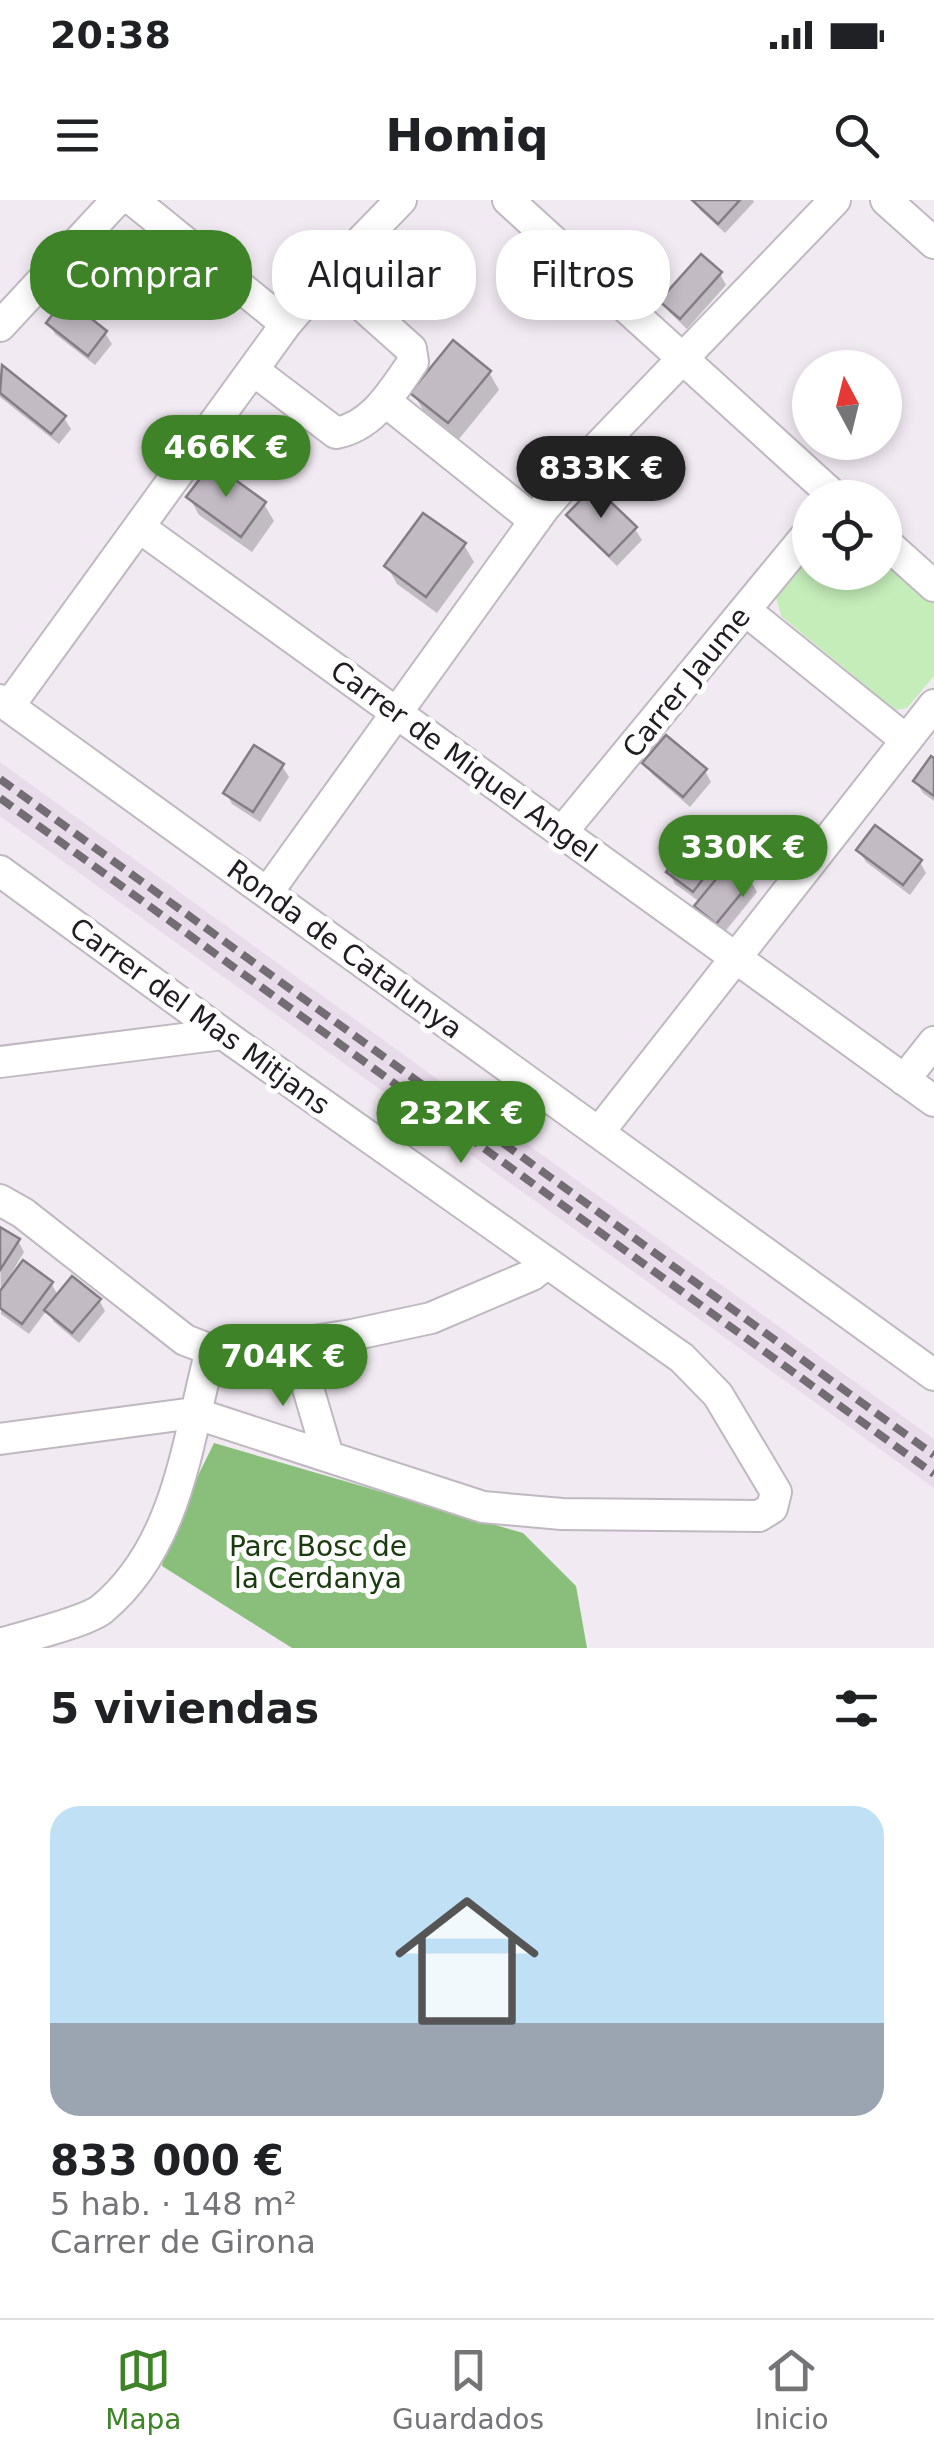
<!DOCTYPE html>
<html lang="es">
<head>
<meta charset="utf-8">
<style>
	body { margin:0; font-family:"DejaVu Sans",sans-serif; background:#f6f6f6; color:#202124; height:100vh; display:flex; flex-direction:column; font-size:38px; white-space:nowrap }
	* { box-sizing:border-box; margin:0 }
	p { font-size:32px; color:#757577 }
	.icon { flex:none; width:55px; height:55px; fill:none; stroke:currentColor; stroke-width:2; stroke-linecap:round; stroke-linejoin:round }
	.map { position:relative; height:1448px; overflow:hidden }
	.sheet { display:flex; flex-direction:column; background:#fff; flex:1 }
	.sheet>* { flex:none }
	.top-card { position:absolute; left:30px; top:30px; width:875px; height:90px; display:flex; gap:20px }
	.needle { width:65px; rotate:353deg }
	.controls { position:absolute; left:792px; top:150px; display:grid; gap:20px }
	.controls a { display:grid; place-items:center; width:110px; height:110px; border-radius:50%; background:#fff; box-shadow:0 5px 15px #0003; font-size:50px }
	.price { position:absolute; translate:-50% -85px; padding:0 22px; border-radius:35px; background:#3e8327; color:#fff; font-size:32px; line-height:65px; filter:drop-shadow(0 2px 5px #0008) }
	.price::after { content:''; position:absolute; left:50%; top:60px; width:30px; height:22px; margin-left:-15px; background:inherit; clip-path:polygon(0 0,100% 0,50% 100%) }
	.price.on { background:#222; color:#fff }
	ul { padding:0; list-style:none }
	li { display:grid; align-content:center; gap:20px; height:530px; padding:0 50px }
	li+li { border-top:2px solid #e0e0e0 }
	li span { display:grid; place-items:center; height:310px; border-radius:30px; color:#555 }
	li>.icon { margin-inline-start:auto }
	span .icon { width:180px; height:180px; fill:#fffc; stroke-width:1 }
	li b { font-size:42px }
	h2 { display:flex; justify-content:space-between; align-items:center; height:120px; padding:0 50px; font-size:42px }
	.pill { padding:0 35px; border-radius:40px; background:#fff; box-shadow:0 5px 15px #0003; font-size:35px; line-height:90px }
	.pill.on { background:#3e8327; color:#fff }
	.status { display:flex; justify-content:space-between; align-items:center; height:70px; padding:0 50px; background:#fff; direction:ltr }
	.status svg { height:28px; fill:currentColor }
	header { display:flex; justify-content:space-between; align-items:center; height:130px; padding:0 50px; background:#fff; font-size:45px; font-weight:700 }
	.dock { display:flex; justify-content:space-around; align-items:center; height:140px; border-top:2px solid #e0e0e0; background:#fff; font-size:28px; color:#757577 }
	.dock a { display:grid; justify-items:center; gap:5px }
	.dock .on { color:#3e8327 }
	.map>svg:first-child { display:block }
	.built { fill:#e8dbea }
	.green { fill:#c5edba }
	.forest { fill:#8abf7b }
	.shadow { fill:#0003 }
	.building { fill:#c3bbc4; stroke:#847d85; stroke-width:2.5 }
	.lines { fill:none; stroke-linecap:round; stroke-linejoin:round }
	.minor-casing { stroke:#bfb8c0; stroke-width:34 }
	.minor { stroke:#fff; stroke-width:30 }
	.rail { stroke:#726d72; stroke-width:8; stroke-dasharray:15 8; stroke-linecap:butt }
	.labels { text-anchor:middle; stroke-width:10; stroke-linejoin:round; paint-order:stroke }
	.street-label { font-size:28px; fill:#201d20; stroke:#fff }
	.park-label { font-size:28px; fill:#193b0d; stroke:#fff }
</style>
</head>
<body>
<div class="status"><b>20:38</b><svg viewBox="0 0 49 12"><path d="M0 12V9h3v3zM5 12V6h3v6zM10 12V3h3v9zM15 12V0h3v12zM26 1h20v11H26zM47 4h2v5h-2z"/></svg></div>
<header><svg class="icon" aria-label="menu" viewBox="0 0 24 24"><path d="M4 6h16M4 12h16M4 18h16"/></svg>Homiq<svg class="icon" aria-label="search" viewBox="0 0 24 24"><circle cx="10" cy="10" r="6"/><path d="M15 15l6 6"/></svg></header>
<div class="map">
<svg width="934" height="1448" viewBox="0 0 934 1448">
	<rect width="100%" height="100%" fill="#f2eaf3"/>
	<path class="built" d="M0 562 934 1239V1288L0 616Z"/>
	<path class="green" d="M810 354V372H885V356L934 401V476L907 508 895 510 781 416 776 398Z"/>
	<path class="forest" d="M214 1243 523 1333 576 1386 587 1448H292L162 1366 174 1295 187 1298Z"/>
	<path class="shadow" d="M694 0H753L754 2 725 33 700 10Z
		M110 64 176 74 182 85 163 110 116 75Z
		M720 74 726 85 687 129 669 112 662 101Z
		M49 123 105 133 112 144 95 165 55 134Z
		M2 168 64 218 71 229 59 244 0 197Z
		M489 172 499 190 459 239 423 210 413 193Z
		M594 289 635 329 642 340 617 366 576 326 569 315Z
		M189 297 264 304 274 321 252 352 199 315Z
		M464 345 474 362 437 413 397 384 387 366Z
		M934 561V601L923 593 916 582Z
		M645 563 705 571 711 582 690 607 652 574Z
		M282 566 289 577 260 622 232 604 226 593Z
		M859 650 920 662 926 673 910 695 866 662Z
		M720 656 728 669 751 681 757 692 723 734 703 718 697 706 700 702 675 684 669 672Z
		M0 1030 18 1041 24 1052 11 1074 51 1083 59 1097 99 1100 105 1111 79 1143 54 1122 47 1110 29 1134 1 1114Z"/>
	<path class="building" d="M692 0H740L718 24Z
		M128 35 177 72 156 101 107 64Z
		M701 54 722 72 680 119 659 101Z
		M65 98 107 131 88 156 46 123Z
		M453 140 491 171 448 223 410 193Z
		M2 165 66 216 51 234 0 193Z
		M212 263 266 302 241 337 186 297Z
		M594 286 637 327 609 356 566 315Z
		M423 313 466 343 426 397 384 366Z
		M666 535 707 569 683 597 642 563Z
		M254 545 284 564 253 612 223 593Z
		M931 556 934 558V596L913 581Z
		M875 625 922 660 903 685 856 650Z
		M696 634 722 654 693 692 666 672Z
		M731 661 753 679 716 724 694 706Z
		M0 1027 20 1039 0 1070Z
		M23 1060 53 1082 22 1124 0 1108V1091Z
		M72 1076 101 1099 72 1133 44 1110Z"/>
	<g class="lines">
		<g class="minor-casing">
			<path id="minor" d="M133 0 286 124
				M508 0 836 298
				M886 0 934 43
				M0 126 117 0
				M253 170 336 233C373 226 392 192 413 162L411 149 328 75
				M385 201 535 321
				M139 327 934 901
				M885 342 934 386
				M745 410 906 540
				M0 500 934 1175
				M9 506 286 124 328 75 401 0
				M562 632 810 331
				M0 671 233 841 682 1158 718 1195 776 1292 772 1308 759 1316 562 1314 483 1307 194 1213 0 1239
				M267 693 544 308 590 255 835 0
				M0 862 223 834
				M904 880 934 842
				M599 932 934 505
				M0 1000 23 1013 185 1140 211 1150 295 1144 352 1135 431 1118 532 1075 547 1063
				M295 1144 328 1256
				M0 1444C23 1437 86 1422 102 1409 179 1345 187 1240 211 1150"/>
		</g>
		<use href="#minor" class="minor"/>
		<path class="rail" d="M0 579 934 1255
			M0 598 934 1274"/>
	</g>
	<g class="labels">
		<g class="street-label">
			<text transform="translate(686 482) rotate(-51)" y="10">Carrer Jaume</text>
			<text transform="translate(464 561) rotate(36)" y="10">Carrer de Miquel Angel</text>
			<text transform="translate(345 749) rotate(36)" y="10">Ronda de Catalunya</text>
			<text transform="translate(200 816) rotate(36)" y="10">Carrer del Mas Mitjans</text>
		</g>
		<g class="park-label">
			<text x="318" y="1356">Parc Bosc de<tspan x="318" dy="32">la Cerdanya</tspan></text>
		</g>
	</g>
</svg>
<div class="controls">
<a><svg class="needle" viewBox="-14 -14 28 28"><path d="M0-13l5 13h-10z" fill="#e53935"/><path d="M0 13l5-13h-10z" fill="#757577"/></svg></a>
<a><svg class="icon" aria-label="locate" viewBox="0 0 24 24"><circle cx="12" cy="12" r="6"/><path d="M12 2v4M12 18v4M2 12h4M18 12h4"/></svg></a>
</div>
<b class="price" style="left:226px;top:300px">466K €</b>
<b class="price on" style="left:601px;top:321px">833K €</b>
<b class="price" style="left:743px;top:700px">330K €</b>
<b class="price" style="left:461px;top:966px">232K €</b>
<b class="price" style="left:283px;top:1209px">704K €</b>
<div class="top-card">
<a class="pill on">Comprar</a>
<a class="pill">Alquilar</a>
<a class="pill">Filtros</a>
</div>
</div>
<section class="sheet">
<h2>5 viviendas<svg class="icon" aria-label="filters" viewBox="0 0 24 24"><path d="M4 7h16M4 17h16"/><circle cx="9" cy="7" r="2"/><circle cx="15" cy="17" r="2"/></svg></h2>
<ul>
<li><span style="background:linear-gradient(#bfe0f5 70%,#9aa5b1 0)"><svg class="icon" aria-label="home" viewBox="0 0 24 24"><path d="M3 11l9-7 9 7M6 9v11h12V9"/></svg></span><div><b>833 000 €</b><p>5 hab. · 148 m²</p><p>Carrer de Girona</p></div></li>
</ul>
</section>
<nav class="dock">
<a class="on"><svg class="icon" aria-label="map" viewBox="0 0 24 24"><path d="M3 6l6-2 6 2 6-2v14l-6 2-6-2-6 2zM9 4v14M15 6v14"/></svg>Mapa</a>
<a><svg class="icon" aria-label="saved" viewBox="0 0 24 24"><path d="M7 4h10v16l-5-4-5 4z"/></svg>Guardados</a>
<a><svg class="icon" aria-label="home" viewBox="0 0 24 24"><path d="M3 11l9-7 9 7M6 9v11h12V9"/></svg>Inicio</a>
</nav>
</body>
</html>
